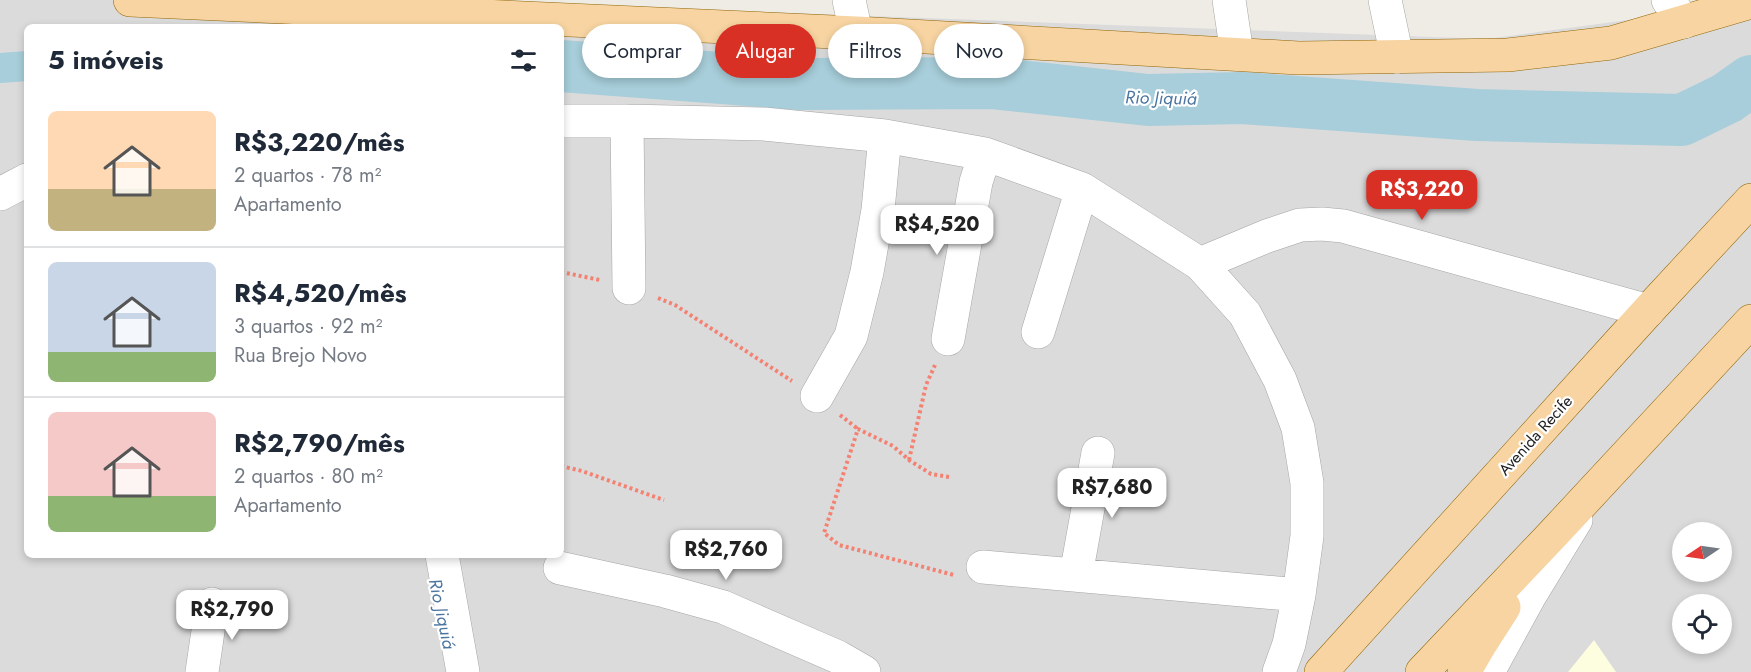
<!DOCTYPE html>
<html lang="pt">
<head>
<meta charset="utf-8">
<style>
	body { margin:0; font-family:Jost,sans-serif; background:#f2f2f3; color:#1f2937; height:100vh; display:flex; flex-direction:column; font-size:22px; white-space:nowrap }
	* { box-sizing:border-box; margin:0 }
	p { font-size:20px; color:#747a83 }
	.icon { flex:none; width:33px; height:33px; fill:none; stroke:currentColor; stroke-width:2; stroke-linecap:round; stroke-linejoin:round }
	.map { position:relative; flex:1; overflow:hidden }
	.panel { position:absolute; left:24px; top:24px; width:540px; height:534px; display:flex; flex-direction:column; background:#fff; border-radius:9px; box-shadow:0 3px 9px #0003 }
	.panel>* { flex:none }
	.guide { position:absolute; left:582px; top:24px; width:570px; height:54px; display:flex; gap:12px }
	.needle { width:39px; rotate:257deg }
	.fabs { position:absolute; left:1672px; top:522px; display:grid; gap:12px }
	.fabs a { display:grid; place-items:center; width:60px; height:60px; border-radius:50%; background:#fff; box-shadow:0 3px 9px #0003; font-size:30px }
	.price { position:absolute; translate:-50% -51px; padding:0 14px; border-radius:12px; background:#fff; color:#222; font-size:20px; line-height:39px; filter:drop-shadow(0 2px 3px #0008) }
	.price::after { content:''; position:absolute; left:50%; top:36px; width:18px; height:14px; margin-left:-9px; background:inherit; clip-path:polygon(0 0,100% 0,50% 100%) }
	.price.current { background:#d93025; color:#fff }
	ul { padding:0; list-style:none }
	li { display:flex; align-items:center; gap:18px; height:150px; padding:0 24px }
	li+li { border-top:2px solid #e0e1e3 }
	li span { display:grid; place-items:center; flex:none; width:168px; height:120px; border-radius:9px; color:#555 }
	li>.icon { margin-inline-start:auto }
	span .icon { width:72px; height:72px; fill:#fffc; stroke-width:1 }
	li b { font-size:26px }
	h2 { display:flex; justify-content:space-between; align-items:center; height:72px; padding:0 24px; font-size:26px }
	.tag { padding:0 21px; border-radius:27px; background:#fff; box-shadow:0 3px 9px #0003; font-size:21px; line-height:54px }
	.tag.current { background:#d93025; color:#fff }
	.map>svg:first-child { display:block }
	.residential { fill:#dcdbdb; fill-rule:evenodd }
	.education { fill:#fdfddf }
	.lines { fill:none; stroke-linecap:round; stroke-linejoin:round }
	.canal { stroke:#a7ceda; stroke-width:30 }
	.river { stroke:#a7ceda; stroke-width:52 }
	.minor-casing { stroke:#a5a5a5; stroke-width:34 }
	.major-casing { stroke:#916607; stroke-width:34 }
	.path { stroke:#f38272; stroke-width:4; stroke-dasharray:3 3; stroke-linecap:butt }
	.minor { stroke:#fff; stroke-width:33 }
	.major { stroke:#f7d4a1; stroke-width:33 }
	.labels { text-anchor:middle; stroke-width:4.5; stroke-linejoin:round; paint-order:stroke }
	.street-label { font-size:16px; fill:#1e1e1e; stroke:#fff }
	.water-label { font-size:18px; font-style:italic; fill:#4c75a1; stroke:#fff }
</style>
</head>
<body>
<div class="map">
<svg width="1751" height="672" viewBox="0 0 1751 672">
	<rect width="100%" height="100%" fill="#efece5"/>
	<path class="residential" d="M0 0H437L1487 39 1672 14 1751 0V672H0ZM27 27H561V555H27ZM1683 532H1722V572H1683ZM1683 604H1722V644H1683Z"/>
	<path class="education" d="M1594 640 1616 672H1568Z"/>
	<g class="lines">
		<path class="canal" d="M0 68 27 66"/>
		<path class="river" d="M561 66 800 84 991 83 1148 100 1242 98 1477 115 1682 120 1727 98 1751 81"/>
		<g class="minor-casing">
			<path id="minor" d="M849 0 856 33
				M1229 0 1237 54
				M1385 0 1397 57
				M1668 0 1684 22
				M561 121H627L764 124 885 136 985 154 1082 189 1200 264 1245 314 1280 380 1298 428 1307 483V536L1299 595 1289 644 1279 672
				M627 121 629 288
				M0 194 27 180
				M1200 264 1267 236 1300 225 1322 224 1343 226 1648 311
				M1038 332 1082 189
				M948 339 976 182 985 154
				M817 396 851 336 867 272 878 210 885 136
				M442 555 463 672
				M983 567 1299 595
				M560 568 665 591 723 607 838 657 864 672
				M1076 575 1098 453
				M202 672 212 604
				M1488 672 1529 597 1576 520"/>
		</g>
		<g class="major-casing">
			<path id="major" d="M130 0 856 33 1299 58 1508 55 1611 43 1751 2
				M1321 672 1648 311 1751 200
				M1422 672 1554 533 1751 321
				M1464 672 1481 643 1504 607"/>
		</g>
		<path class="path" d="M561 272 600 280
			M658 298 675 305 792 381
			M840 415 858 429
			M909 460 926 385 935 365
			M561 466 582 471 664 500
			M949 477 931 474 909 460 893 446 858 429 824 533 839 545 954 575"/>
		<use href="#minor" class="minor"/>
		<use href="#major" class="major"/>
	</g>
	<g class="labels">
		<g class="street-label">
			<text transform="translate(1535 435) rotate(-48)" y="6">Avenida Recife</text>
		</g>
		<g class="water-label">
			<text transform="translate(1161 98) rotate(1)" y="6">Rio Jiquiá</text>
			<text transform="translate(442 614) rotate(78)" y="6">Rio Jiquiá</text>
		</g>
	</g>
</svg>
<div class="fabs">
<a><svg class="needle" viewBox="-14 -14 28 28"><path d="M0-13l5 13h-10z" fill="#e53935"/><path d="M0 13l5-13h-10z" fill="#747a83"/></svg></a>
<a><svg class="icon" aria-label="locate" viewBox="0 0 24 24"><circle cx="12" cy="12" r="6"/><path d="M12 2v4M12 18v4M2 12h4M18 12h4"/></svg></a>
</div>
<b class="price current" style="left:1422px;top:221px">R$3,220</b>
<b class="price" style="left:937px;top:256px">R$4,520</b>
<b class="price" style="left:1112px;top:519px">R$7,680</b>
<b class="price" style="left:726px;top:581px">R$2,760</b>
<b class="price" style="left:232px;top:641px">R$2,790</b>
<div class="guide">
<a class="tag">Comprar</a>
<a class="tag current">Alugar</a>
<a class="tag">Filtros</a>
<a class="tag">Novo</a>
</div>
<section class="panel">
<h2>5 imóveis<svg class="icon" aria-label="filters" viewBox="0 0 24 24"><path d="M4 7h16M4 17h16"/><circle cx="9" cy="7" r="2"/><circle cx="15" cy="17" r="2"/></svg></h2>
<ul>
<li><span style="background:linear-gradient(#ffd9b3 65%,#c2b280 0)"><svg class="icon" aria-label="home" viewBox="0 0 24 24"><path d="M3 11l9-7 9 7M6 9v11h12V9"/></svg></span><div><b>R$3,220/mês</b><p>2 quartos · 78 m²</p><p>Apartamento</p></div></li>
<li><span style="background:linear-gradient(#c9d6e8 75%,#8fb573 0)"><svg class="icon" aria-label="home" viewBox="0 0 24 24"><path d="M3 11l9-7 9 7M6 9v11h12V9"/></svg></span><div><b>R$4,520/mês</b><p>3 quartos · 92 m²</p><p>Rua Brejo Novo</p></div></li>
<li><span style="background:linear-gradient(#f6c9c9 70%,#8fb573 0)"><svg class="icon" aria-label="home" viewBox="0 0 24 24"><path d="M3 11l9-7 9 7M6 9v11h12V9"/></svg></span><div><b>R$2,790/mês</b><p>2 quartos · 80 m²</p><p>Apartamento</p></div></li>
</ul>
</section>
</div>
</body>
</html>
